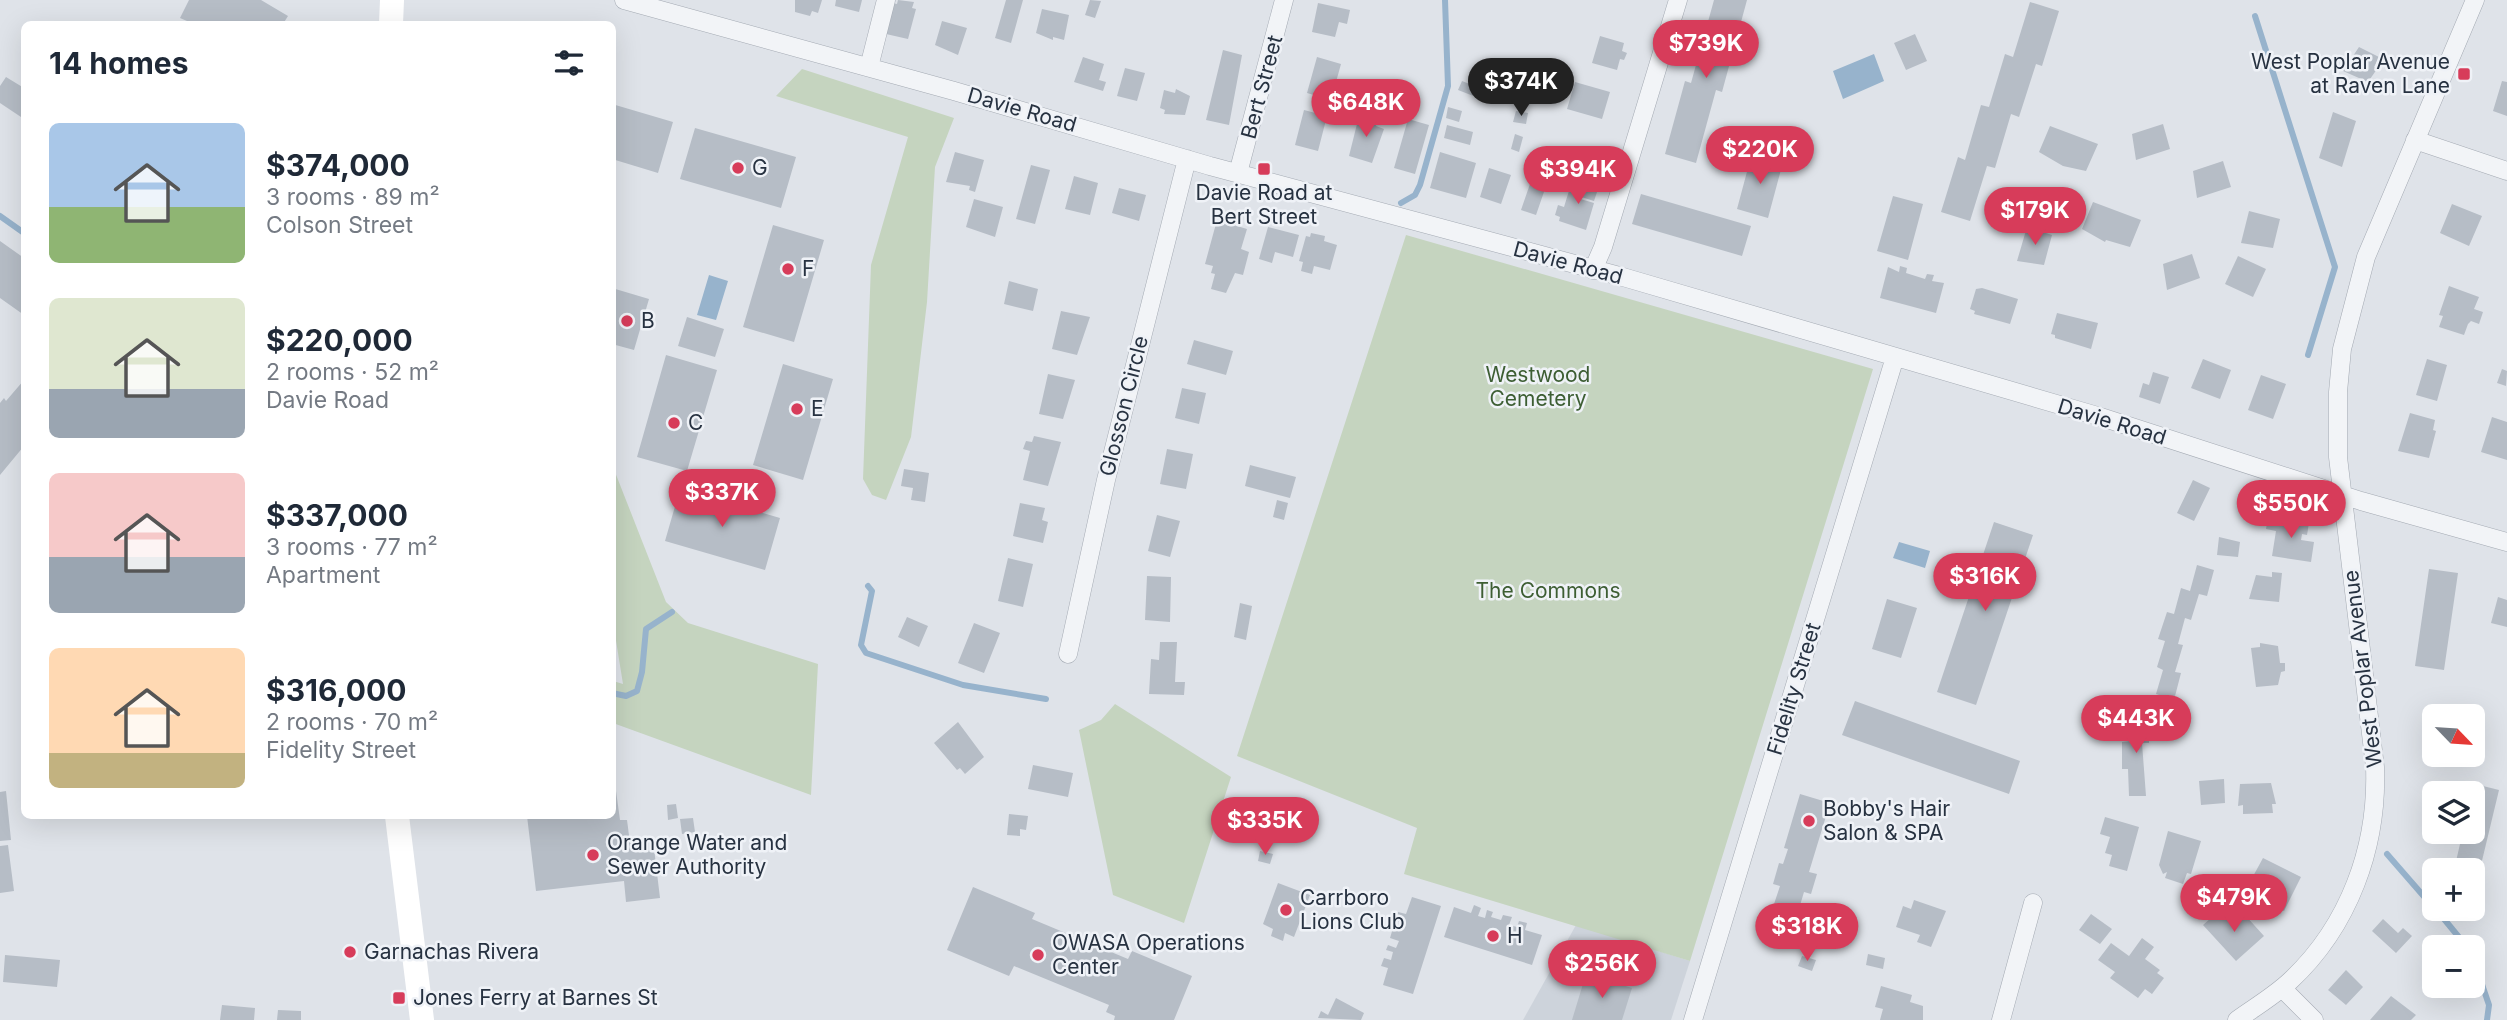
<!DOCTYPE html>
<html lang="en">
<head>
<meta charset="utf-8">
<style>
	body { margin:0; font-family:Inter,sans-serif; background:#f6f6f7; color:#1f2937; height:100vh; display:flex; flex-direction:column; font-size:26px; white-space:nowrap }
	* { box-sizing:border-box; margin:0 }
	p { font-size:23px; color:#747a83 }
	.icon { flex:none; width:38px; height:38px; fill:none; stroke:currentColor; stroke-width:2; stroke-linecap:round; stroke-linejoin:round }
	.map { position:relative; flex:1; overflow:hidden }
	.details { position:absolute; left:21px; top:21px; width:595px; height:798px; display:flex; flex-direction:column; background:#fff; border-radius:10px; box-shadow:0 7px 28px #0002 }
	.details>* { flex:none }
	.needle { width:46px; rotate:115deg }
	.tools { position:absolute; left:2422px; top:704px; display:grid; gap:14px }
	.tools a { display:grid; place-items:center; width:63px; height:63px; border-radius:10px; background:#fff; box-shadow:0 7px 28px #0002; font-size:35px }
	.price { position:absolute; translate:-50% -60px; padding:0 16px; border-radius:24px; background:#d73c5a; color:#fff; font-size:23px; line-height:46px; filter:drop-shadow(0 2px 4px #0008) }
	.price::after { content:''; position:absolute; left:50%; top:42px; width:21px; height:16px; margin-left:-10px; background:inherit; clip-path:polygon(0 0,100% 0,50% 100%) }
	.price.selected { background:#222; color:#fff }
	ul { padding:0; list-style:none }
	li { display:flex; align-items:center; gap:21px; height:175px; padding:0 28px }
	li span { display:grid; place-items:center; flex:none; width:196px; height:140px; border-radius:10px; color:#555 }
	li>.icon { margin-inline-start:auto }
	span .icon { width:84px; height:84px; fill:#fffc; stroke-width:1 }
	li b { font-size:30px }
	h2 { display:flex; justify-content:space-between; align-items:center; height:84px; padding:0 28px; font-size:30px }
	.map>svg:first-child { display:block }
	.built { fill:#cdd3db }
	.green { fill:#c5d4bf }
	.water { fill:#97b3cc }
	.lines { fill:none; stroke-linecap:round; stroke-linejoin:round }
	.stream { stroke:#97b3cc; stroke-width:6 }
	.building { fill:#b6bdc6 }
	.minor-casing { stroke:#a4aab3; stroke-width:19 }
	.minor { stroke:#f2f4f7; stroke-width:18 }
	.secondary { stroke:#fff; stroke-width:24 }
	.poi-dot { fill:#d73c5a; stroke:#eff2f7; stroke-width:2.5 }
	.labels { text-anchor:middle; stroke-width:5; stroke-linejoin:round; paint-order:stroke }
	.poi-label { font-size:21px; fill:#273241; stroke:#eff2f7; text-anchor:start }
	.street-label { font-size:21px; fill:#273241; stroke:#eff2f7 }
	.park-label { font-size:21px; fill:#3d5e33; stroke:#eff2f7 }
</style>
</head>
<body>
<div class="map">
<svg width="2507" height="1020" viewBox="0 0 2507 1020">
	<rect width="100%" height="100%" fill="#dfe3e9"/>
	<path class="built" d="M1576 925 1690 961 1671 1020H1523Z"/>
	<path class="green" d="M802 69 954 118 935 167 927 302 911 437 886 500 872 495 863 479 871 265 908 137 776 96Z
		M1406 235 1873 369 1690 961 1404 874 1417 828 1237 756Z
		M613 467 666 602 688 623 818 664 811 795 613 723V681L623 684 613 622Z
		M1115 704 1231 777 1184 923 1113 895 1079 730 1101 720Z"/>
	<path class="water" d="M1874 54 1884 81 1843 99 1833 71Z
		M709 275 728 281 716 320 697 315Z
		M1899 542 1930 551 1925 568 1893 558Z"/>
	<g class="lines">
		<path class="stream" d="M2255 16 2335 267 2308 355
			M1401 203 1415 195 1420 185 1448 86 1445 0
			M0 216 24 233
			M868 586 872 591 861 645 866 653 963 685 1046 699
			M612 693 626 696 637 691 642 672 646 629 672 612
			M2387 854 2434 908
			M2435 908 2467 947
			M2473 958 2489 1005 2487 1020"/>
	</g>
	<path class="building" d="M189 0H261L288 16 283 24H194L180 18Z
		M795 0H822L818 13 812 11 810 16 795 12Z
		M836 0H862L859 12 835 6Z
		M898 0 914 2 912 8 916 9 908 39 886 34 893 3 897 4Z
		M1006 0H1023L1011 43 995 38Z
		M1090 0 1101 1 1095 18 1085 15Z
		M1714 0H1747L1722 92 1716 90 1696 163 1665 154 1685 81 1691 83Z
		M2030 2 2059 11 2042 66 2036 64 2019 117 2011 114 1995 168 1987 166 1970 221 1941 212 1958 157 1965 160 1981 105 1989 107 2005 54 2013 57Z
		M1318 3 1350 10 1347 24 1339 22 1335 37 1312 32Z
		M1042 9 1069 15 1064 40 1053 37V40L1036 33Z
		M942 21 967 28 958 55 935 45Z
		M1915 34 1927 61 1906 70 1894 43Z
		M1600 36 1624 43 1622 51 1627 53 1624 60 1620 59 1617 70 1592 63Z
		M2359 47 2379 57 2374 67 2377 69 2368 82 2343 71Z
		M1223 50 1242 55 1229 125 1206 120Z
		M1083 57 1104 64 1099 80 1106 82 1103 91 1074 82Z
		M1317 57 1341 64 1331 100 1307 93Z
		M1125 68 1145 73 1137 101 1117 96Z
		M6 77 24 88V119L0 103V86Z
		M1462 81 1480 88 1476 97 1458 90Z
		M2502 81 2507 82V116L2493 111Z
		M1575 82 1610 92 1602 119 1567 109Z
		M1176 89 1190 96 1185 115 1164 114 1165 110 1160 108 1164 90 1175 93Z
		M612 104 673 122 658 173 612 159Z
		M1448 107 1462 111 1459 122 1446 118Z
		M1304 110 1327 116 1318 151 1295 145Z
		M1516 111 1528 113 1526 124 1513 122Z
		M2333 112 2356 121 2342 167 2319 158Z
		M1363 113 1379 118 1376 126 1384 129 1372 163 1349 156 1358 120H1361Z
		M1408 119 1429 125 1415 174 1394 168Z
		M2163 124 2170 149 2136 160 2132 134Z
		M1447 125 1473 132 1470 145 1444 138Z
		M2050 126 2098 144 2086 171 2063 166 2039 152Z
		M695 128 796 157 781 208 680 179Z
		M1515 134 1523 137 1519 152 1511 149Z
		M955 152 984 160 975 192 969 190 970 186 946 182Z
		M1440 152 1476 163 1466 198 1430 188Z
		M1752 153 1783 162 1768 218 1737 209Z
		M2223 161 2231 187 2197 198 2193 171Z
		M1031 165 1050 170 1035 224 1016 219Z
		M1489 168 1511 175 1501 204 1480 197Z
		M1074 176 1098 183 1090 215 1065 209Z
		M1572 181 1598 189 1594 201 1578 196 1577 198 1594 203 1586 230 1559 221 1560 217 1555 215 1558 205 1564 207Z
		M1530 184 1545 189 1536 215 1521 210Z
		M1119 188 1146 195 1139 221 1112 213Z
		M1641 194 1751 226 1742 256 1632 224Z
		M1893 196 1923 204 1908 260 1877 251Z
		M974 199 1003 207 995 237 966 227Z
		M2093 202 2141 220 2130 247 2106 240 2105 242 2082 229Z
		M2452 204 2482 216 2469 246 2440 233Z
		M2249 211 2280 219 2273 248 2241 243Z
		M1217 220 1247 229 1241 249 1249 252 1243 275 1235 273 1226 293 1211 289 1215 274 1211 273 1213 266 1205 264Z
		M773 225 824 240 794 342 743 327Z
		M1268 227 1299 235 1293 257 1275 252 1272 263 1259 259Z
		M2027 227 2052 235 2044 265 2017 261Z
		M1311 233 1325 236 1324 241 1337 245 1330 270 1314 266 1312 274 1301 271 1303 262 1299 261 1306 236 1310 237Z
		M0 241 24 258V315L0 298Z
		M2192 254 2200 278 2167 290 2163 264Z
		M2238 256 2266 269 2253 297 2225 284Z
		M1900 266 1907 268 1906 273 1925 279 1927 274 1934 275 1932 281 1944 283 1936 313 1880 298 1888 267 1899 272Z
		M1009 281 1038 289 1033 311 1004 304Z
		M2449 286 2479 297 2474 309 2483 312 2479 324 2471 321 2468 324 2464 335 2439 327 2443 316 2439 315Z
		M612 288 649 299 634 350 612 344Z
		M1982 288 2018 299 2010 324 1974 314 1975 311 1970 309 1976 289Z
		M1061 311 1090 317 1077 355 1052 349Z
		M2057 313 2098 323 2091 349 2055 338V335L2051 334Z
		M687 317 724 329 715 357 678 346Z
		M1194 340 1233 351 1226 375 1187 364Z
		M666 355 717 370 687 471 637 457Z
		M2203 359 2231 370 2220 399 2191 388Z
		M2427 359 2447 365 2437 401 2416 395Z
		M783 364 833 379 803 480 753 465Z
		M2502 369 2507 371 2506 386 2497 383Z
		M2153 372 2169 377 2160 404 2139 397 2143 383 2149 385Z
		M1048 374 1075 380 1063 419 1039 414Z
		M2261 375 2286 384 2273 419 2248 410Z
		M24 380V446L0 475V403L4 398 6 401Z
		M1182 388 1206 393 1199 424 1175 418Z
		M2410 413 2435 420 2433 430 2436 431 2429 458 2398 451Z
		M2492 417 2507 422V460L2481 452Z
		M1034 436 1061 442 1048 486 1023 480 1030 451 1023 449 1026 441 1032 442Z
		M1167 449 1193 454 1186 489 1160 484Z
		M1250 465 1296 477 1290 498 1245 486Z
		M904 469 929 473 925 502 911 500 913 488 901 486Z
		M2193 480 2210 488 2194 521 2177 513Z
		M680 489 780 518 765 570 665 541Z
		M1277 500 1288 503 1284 520 1273 517Z
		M1020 503 1045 508 1042 520 1048 522 1043 543 1013 536Z
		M1157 515 1180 521 1170 557 1148 551Z
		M2268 517 2309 523 2307 535 2302 534 2301 540 2314 542 2311 562 2272 556 2276 531 2266 529Z
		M1994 522 2033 535 1976 705 1937 692Z
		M2219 537 2240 542 2238 557 2217 555Z
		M1008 558 1033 564 1023 607 998 601Z
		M2197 565 2214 570 2207 596 2199 594 2191 620 2185 618 2178 644 2183 645 2175 672 2181 673 2174 700 2156 694 2163 670 2157 667 2165 641 2158 639 2167 612 2174 614 2181 588 2190 591Z
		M2429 569 2458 573 2444 670 2415 666Z
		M2272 572 2282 573 2279 602 2249 599 2256 575 2272 577Z
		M1147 576 1171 577 1170 622 1145 620Z
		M2498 597 2507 600V627L2491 623Z
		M1887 599 1917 608 1901 658 1872 649Z
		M1240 603 1252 606 1246 640 1234 637Z
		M907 617 928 626 919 647 898 637Z
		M974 623 1000 633 984 673 958 663Z
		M1160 642H1177L1175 682H1185L1184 695 1149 694 1151 659 1159 660Z
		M2260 643 2278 646 2280 663H2285V671L2281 672 2278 685 2256 687 2251 648 2260 647Z
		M1855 701 2020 761 2009 794 1842 735Z
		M2132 715H2149V743H2142L2146 796H2129L2128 769H2122V742L2132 741Z
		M958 722 984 757 965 774 960 768 957 770 934 743Z
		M1033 765 1073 773 1068 797 1028 789Z
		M2224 779 2225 803 2201 805 2199 781Z
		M2271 783 2276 804H2272L2273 813 2243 814V805L2238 806 2240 784Z
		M2475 784 2499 790 2474 894 2473 870H2454L2463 831H2473Z
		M6 791 11 840 0 841V792Z
		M616 791 620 820H627L630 843 653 840 660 898 626 902 624 881 536 891 527 816H612V792Z
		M1800 794 1830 803 1809 872 1817 874 1811 894 1804 892 1798 912 1774 904 1780 886 1773 884 1779 863 1783 864 1788 849 1784 848Z
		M676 804 678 818 668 820 667 805Z
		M1009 814 1028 816 1026 830 1020 829V836L1007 835Z
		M2105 817 2139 827 2127 871 2109 866 2112 855 2105 853 2110 837 2100 834Z
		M693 818 695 832 682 834 680 819Z
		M2168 831 2201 841 2191 874 2187 873 2183 884 2165 878 2167 872 2163 874 2159 865Z
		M8 845 14 891 0 893V846Z
		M1260 851 1273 854 1270 864 1258 861Z
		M2263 858 2301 877 2284 911 2256 896 2261 885 2251 880Z
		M1278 883 1310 895 1294 937 1285 933 1283 941 1271 936 1273 929 1263 924Z
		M973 887 1035 913 1032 919 1128 959 1132 951 1192 976 1174 1020H1114L1115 1016 1106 1012 1109 1005 1014 966 1009 976 947 950Z
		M1412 897 1441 906 1413 994 1383 985 1388 968 1381 966 1384 958 1391 960 1393 952 1386 950 1388 945 1396 948 1399 941 1390 938 1393 928 1401 930 1403 923 1395 921 1398 912 1406 914Z
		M1914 900 1946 911 1931 947 1917 942 1920 935 1896 927 1903 906 1911 909Z
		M1474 905 1481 908 1478 916 1485 918 1487 910 1493 912 1491 917 1501 920 1503 915 1512 917 1509 925 1517 927 1519 921 1527 923 1525 930 1542 935 1532 965 1444 937 1454 907 1471 913Z
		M2219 911 2226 919 2232 914 2238 922 2245 915 2264 936 2236 961 2203 925Z
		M2091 914 2112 929 2100 944 2079 930Z
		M2383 919 2398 933 2403 928 2412 936 2396 953 2372 931Z
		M2142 938 2154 947 2145 959 2160 970 2157 973 2164 978 2152 994 2145 989 2138 998 2110 978 2115 972 2098 960 2111 943 2129 956Z
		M1868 954 1885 958 1883 969 1866 965Z
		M5 955 60 960 57 987 3 982Z
		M1802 956 1816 960 1812 971 1798 966Z
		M2346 970 2363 987 2346 1005 2328 990Z
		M1586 974 1632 988 1622 1020H1572Z
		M1881 986 1912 995 1910 1002 1923 1006V1020H1880L1883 1009 1875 1007Z
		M2391 996 2416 1015 2411 1020H2370Z
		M1336 998 1364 1013 1361 1020 1318 1018 1321 1011 1328 1015Z
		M222 1005 255 1008 254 1020H220Z
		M278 1010 301 1011V1020H277Z"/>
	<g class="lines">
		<g class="minor-casing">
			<path id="minor" d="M624 0 954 91 1210 166 1623 277 2101 417 2361 501 2507 542
				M869 67 886 0
				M2415 140 2507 171
				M1238 173 1284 0
				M1593 270 1603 247 1678 0
				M1068 654 1106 480 1187 159
				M2282 988 2314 1020
				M1693 1020 1895 357
				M2001 1020 2033 903
				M2237 1020C2255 1007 2274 996 2290 981 2349 926 2378 847 2375 767L2338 457V392L2342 349 2366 257 2475 0"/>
		</g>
		<use href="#minor" class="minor"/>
		<path class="secondary" d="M391 24 392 0
			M397 816 422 1020"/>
	</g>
	<g class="poi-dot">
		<rect x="2457" y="67" width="14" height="14" rx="3.5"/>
		<circle cx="738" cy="168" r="7"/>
		<rect x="1257" y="162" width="14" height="14" rx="3.5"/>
		<circle cx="788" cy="269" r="7"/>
		<circle cx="627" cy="321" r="7"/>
		<circle cx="797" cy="409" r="7"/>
		<circle cx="674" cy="423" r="7"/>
		<circle cx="1809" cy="821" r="7"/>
		<circle cx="593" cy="855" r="7"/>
		<circle cx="1286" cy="910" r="7"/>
		<circle cx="1493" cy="936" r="7"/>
		<circle cx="350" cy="952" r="7"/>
		<circle cx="1038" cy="955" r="7"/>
		<rect x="392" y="991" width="14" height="14" rx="3.5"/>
	</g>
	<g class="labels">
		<g class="poi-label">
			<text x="2450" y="69" text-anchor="end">West Poplar Avenue<tspan x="2450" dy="24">at Raven Lane</tspan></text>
			<text x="752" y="175">G</text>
			<text x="1264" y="200" text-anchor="middle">Davie Road at<tspan x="1264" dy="24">Bert Street</tspan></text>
			<text x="802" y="276">F</text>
			<text x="641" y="328">B</text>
			<text x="811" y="416">E</text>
			<text x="688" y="430">C</text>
			<text x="1823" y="816">Bobby's Hair<tspan x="1823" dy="24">Salon &amp; SPA</tspan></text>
			<text x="607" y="850">Orange Water and<tspan x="607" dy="24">Sewer Authority</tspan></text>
			<text x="1300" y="905">Carrboro<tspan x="1300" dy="24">Lions Club</tspan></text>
			<text x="1507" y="943">H</text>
			<text x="1052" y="950">OWASA Operations<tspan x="1052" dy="24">Center</tspan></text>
			<text x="364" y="959">Garnachas Rivera</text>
			<text x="413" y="1005">Jones Ferry at Barnes St</text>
		</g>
		<g class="street-label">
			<text transform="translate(1262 87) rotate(-75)" y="7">Bert Street</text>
			<text transform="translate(1022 110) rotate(16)" y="7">Davie Road</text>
			<text transform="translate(1568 263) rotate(15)" y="7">Davie Road</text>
			<text transform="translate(1124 406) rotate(-76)" y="7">Glosson Circle</text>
			<text transform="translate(2112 422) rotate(17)" y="7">Davie Road</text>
			<text transform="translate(2363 669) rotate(-97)" y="7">West Poplar Avenue</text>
			<text transform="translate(1794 689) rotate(-73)" y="7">Fidelity Street</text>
		</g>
		<g class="park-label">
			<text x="1538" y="382">Westwood<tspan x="1538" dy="24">Cemetery</tspan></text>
			<text x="1548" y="598">The Commons</text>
		</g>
	</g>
</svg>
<div class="tools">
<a><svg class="needle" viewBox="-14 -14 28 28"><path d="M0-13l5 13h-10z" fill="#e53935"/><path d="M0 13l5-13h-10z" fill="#747a83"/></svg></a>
<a><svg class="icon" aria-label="layers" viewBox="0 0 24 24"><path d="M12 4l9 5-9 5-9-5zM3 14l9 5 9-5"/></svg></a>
<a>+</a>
<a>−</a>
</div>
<b class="price" style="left:1706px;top:80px">$739K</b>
<b class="price selected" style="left:1521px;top:118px">$374K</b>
<b class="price" style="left:1366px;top:139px">$648K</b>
<b class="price" style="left:1760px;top:186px">$220K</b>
<b class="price" style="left:1578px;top:206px">$394K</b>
<b class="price" style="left:2035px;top:247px">$179K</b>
<b class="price" style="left:722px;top:529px">$337K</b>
<b class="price" style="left:2291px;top:540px">$550K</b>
<b class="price" style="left:1985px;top:613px">$316K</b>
<b class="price" style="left:2136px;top:755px">$443K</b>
<b class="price" style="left:1265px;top:857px">$335K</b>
<b class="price" style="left:2234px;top:934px">$479K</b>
<b class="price" style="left:1807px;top:963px">$318K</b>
<b class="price" style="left:1602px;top:1000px">$256K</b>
<section class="details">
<h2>14 homes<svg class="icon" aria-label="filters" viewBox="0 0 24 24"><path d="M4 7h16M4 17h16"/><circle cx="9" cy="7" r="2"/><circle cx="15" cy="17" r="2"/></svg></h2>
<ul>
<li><span style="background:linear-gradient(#a9c7e8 60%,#8fb573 0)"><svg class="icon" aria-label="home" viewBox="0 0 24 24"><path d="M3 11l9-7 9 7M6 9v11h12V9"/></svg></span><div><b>$374,000</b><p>3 rooms · 89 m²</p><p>Colson Street</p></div></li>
<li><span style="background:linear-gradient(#dfe7d0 65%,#9aa5b1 0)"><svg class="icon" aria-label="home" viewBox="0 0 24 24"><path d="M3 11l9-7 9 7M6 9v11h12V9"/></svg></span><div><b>$220,000</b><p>2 rooms · 52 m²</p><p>Davie Road</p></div></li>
<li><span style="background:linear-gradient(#f6c9c9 60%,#9aa5b1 0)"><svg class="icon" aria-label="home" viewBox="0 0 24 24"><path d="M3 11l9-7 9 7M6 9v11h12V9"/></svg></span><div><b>$337,000</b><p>3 rooms · 77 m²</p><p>Apartment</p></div></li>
<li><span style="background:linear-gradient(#ffd9b3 75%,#c2b280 0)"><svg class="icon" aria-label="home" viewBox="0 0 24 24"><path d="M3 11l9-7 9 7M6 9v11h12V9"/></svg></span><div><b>$316,000</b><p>2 rooms · 70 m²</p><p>Fidelity Street</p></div></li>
</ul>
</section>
</div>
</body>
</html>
